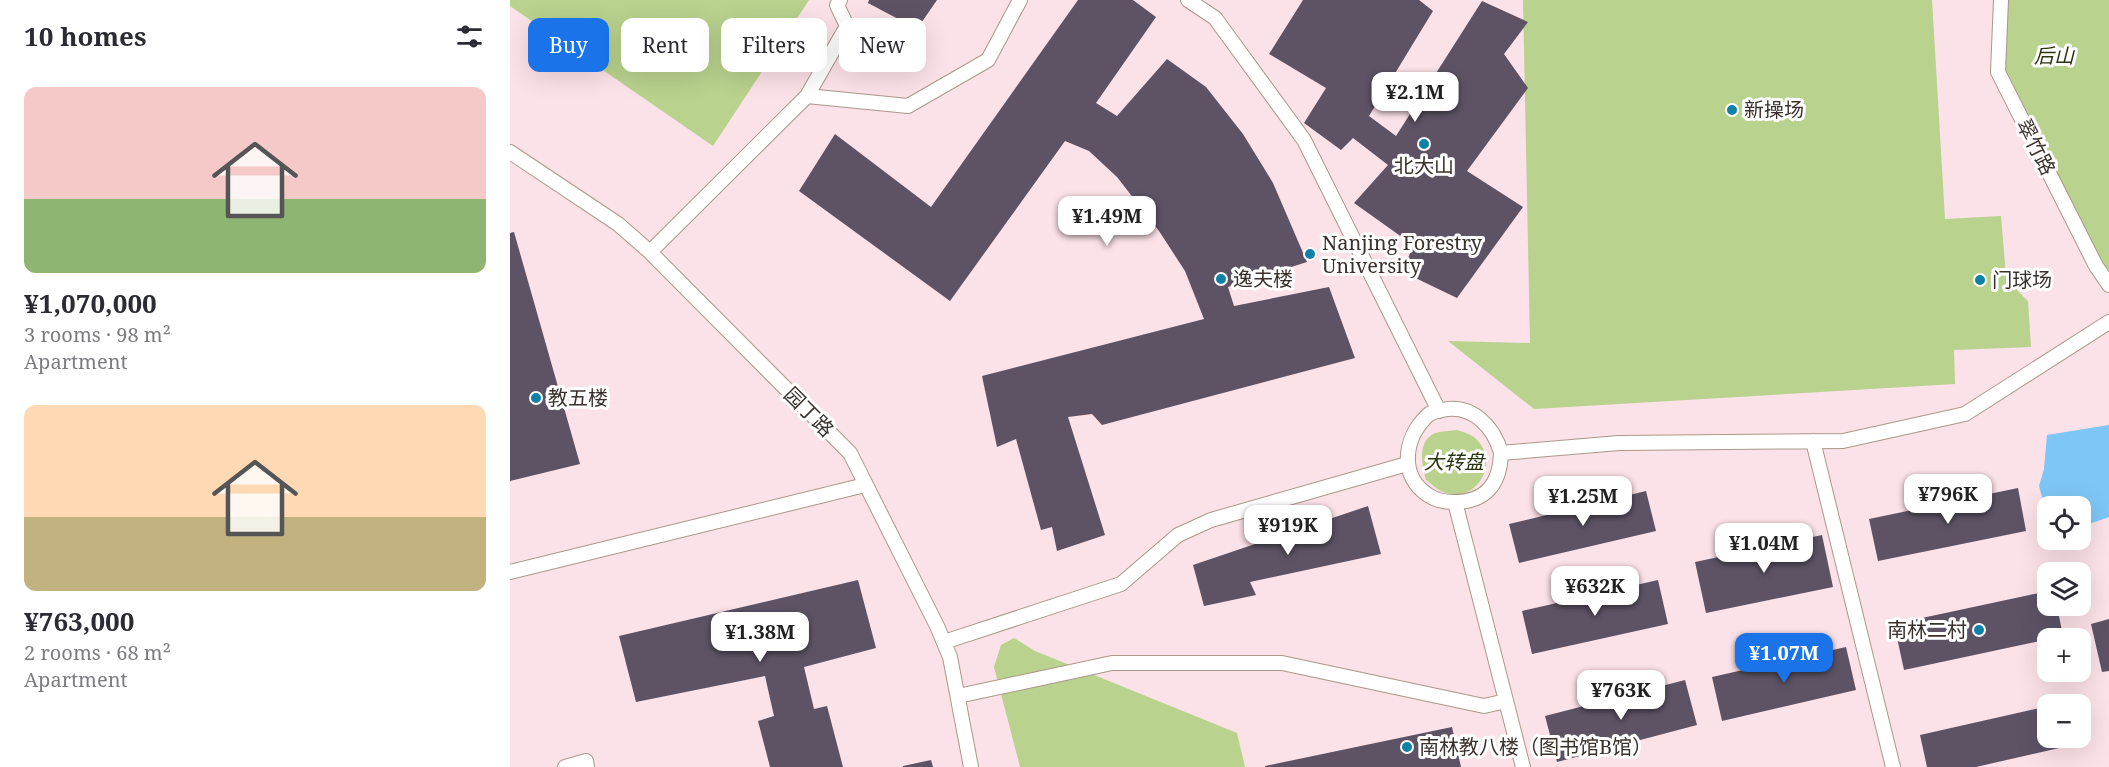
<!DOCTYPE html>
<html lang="en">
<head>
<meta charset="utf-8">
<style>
	body { margin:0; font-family:"Noto Serif","Noto Sans SC",serif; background:#f2f2f3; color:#2b2b33; height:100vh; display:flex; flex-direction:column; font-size:22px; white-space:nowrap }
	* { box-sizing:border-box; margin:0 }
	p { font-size:20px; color:#7c7c81 }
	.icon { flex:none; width:33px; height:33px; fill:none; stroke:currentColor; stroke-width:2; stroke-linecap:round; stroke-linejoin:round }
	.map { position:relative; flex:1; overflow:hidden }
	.sheet { display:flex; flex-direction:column; background:#fff; width:510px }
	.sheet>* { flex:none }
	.hud { position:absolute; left:18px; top:18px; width:570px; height:54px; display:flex; gap:12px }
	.tools { position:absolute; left:1527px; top:496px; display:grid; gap:12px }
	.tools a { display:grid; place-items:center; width:54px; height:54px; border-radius:12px; background:#fff; box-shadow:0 6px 24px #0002; font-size:30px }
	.price { position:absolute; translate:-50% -51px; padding:0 14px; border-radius:12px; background:#fff; color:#222; font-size:20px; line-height:39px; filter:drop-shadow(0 2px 3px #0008) }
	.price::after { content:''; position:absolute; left:50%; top:36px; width:18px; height:14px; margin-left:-9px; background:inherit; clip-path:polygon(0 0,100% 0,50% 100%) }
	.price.current { background:#1a73e8; color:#fff }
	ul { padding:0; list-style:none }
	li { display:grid; align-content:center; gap:12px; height:318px; padding:0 24px }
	li span { display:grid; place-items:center; height:186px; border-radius:12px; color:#555 }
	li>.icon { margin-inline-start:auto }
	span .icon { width:108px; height:108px; fill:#fffc; stroke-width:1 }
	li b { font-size:26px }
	h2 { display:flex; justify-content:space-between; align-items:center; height:72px; padding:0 24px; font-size:26px }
	.tag { padding:0 21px; border-radius:12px; background:#fff; box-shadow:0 6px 24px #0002; font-size:21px; line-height:54px }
	.tag.current { background:#1a73e8; color:#fff }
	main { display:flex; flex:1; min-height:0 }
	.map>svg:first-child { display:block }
	.education { fill:#fbe1e8; fill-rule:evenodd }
	.green { fill:#b9d28d }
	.water { fill:#7dc6f6 }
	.building { fill:#5d5365 }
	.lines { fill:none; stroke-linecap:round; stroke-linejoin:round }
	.service-casing { stroke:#ab978b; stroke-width:16 }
	.service { stroke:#fff; stroke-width:14 }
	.poi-dot { fill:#0f80a8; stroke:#fff; stroke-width:2 }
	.labels { text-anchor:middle; stroke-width:6; stroke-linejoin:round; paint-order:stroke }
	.park-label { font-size:20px; font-style:italic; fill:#29350e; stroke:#fff }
	.poi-label { font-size:20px; fill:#3a312c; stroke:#fff; text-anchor:start }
	.street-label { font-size:20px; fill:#3a312c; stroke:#fff }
</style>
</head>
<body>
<main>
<section class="sheet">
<h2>10 homes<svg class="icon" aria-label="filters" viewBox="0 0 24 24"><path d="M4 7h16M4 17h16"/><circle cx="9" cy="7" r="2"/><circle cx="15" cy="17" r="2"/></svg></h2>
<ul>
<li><span style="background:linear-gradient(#f6c9c9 60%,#8fb573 0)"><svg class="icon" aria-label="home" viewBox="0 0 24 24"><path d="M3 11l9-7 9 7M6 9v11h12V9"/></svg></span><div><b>¥1,070,000</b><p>3 rooms · 98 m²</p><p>Apartment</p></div></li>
<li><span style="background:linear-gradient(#ffd9b3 60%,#c2b280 0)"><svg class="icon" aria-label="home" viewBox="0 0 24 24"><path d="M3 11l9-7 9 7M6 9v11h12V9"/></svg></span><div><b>¥763,000</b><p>2 rooms · 68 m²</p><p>Apartment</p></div></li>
</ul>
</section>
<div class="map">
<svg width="1599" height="767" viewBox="0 0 1599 767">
	<rect width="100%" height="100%" fill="#fef0e8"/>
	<path class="education" d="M0 0H1599V767H0ZM1538 507H1570V540H1538ZM1538 573H1570V606H1538ZM1538 639H1570V672H1538ZM1538 705H1570V738H1538Z"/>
	<path class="green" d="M0 0H299L203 146 0 6Z
		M1013 0H1422L1435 219 1491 216 1496 276 1507 290 1518 301 1521 347 1444 350 1445 384 1024 409 938 341 1020 343Z
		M1491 0H1599V278L1488 72Z
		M947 430C953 432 960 434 964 437 993 461 966 507 931 491 926 489 921 483 916 480 912 466 907 443 923 434 929 431 940 431 947 430Z
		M504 638 525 651 727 733 735 767H510L484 667 491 645Z"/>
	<path class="water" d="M1599 425V517L1579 524 1571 522 1570 507H1542L1532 497 1529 486 1534 469 1537 435Z"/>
	<path class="building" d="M359 0H427L407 29 358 3Z
		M568 0H623L646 17 586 103 607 116 657 59 696 87 733 134 763 183 797 262 718 287 724 306 819 287 845 358 592 425 582 414 558 417 595 535 547 551 542 527 531 530 506 439 487 447 472 376 694 319 675 271 649 231 607 177 579 151 555 141 440 301 289 191 325 134 421 207Z
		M793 0H909L923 11 859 116 886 136 972 1 1018 22 994 54 1018 88 957 171 1013 207 947 298 893 272 903 245 844 203 878 165 843 138 831 150 794 123 816 88 759 54Z
		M4 232 70 464 0 481V233Z
		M1508 488 1516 531 1368 561 1359 519Z
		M1136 491 1146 531 1009 563 999 524Z
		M858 506 871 554 740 582 746 595 694 606 683 565Z
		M1312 535 1323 587 1196 613 1185 562Z
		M348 580 366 648 294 667 304 709 317 706 333 767H260L248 721 264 716 255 676 126 702 109 636Z
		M1148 580 1158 624 1022 654 1012 611Z
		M1538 591V606H1547L1553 636 1394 670 1384 624Z
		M1599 619V671L1592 672 1581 624Z
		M1336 647 1346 690 1212 721 1202 677Z
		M1175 680 1187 725 1047 762 1035 716Z
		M1538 706V738H1570L1571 728 1575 742 1466 767H1417L1410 735Z
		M942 727 951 767H755V766Z
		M421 760 423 767H393V766Z"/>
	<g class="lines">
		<g class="service-casing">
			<path id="service" d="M678 0 705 18 794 140 929 411
				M1491 0 1488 72 1586 266 1599 285
				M297 96 337 26 327 5 330 0
				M0 152 108 224 140 252 340 453 427 626 440 657 461 767
				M140 252 297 96 398 106 478 60 510 0
				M1303 441 1383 767
				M991 453C984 427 962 403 932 410 926 411 920 412 916 417 894 439 889 476 918 495 925 500 936 502 944 502 976 502 990 484 991 453L1109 443 1333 441 1455 414 1599 322
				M945 502 1013 767
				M0 572 355 485
				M434 642 611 584 668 535 701 520 897 464
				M448 696 602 663H772L974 706 996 701
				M55 767 76 761 77 767"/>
		</g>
		<use href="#service" class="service"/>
	</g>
	<g class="poi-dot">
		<circle cx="1222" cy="110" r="6"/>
		<circle cx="914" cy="144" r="6"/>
		<circle cx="800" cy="254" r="6"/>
		<circle cx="711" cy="279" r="6"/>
		<circle cx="1470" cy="280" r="6"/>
		<circle cx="26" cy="398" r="6"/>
		<circle cx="1469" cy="630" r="6"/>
		<circle cx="897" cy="747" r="6"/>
	</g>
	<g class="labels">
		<g class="park-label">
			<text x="1544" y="63">后山</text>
			<text x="944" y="469">大转盘</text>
		</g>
		<g class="poi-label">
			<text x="1234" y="117">新操场</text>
			<text x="914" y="173" text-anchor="middle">北大山</text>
			<text x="812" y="250">Nanjing Forestry<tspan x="812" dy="23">University</tspan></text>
			<text x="723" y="286">逸夫楼</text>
			<text x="1482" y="287">门球场</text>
			<text x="38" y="405">教五楼</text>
			<text x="1457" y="637" text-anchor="end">南林二村</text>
			<text x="909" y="754">南林教八楼（图书馆B馆）</text>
		</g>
		<g class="street-label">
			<text transform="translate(1526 147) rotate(63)" y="7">翠竹路</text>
			<text transform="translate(299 412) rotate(45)" y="7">园丁路</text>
		</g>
	</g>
</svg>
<div class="tools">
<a><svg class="icon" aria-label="locate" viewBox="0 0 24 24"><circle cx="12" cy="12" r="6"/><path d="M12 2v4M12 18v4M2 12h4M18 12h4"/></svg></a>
<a><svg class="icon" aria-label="layers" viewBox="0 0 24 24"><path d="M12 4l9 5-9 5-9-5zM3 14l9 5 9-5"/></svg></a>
<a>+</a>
<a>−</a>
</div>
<b class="price" style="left:905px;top:123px">¥2.1M</b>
<b class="price" style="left:597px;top:247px">¥1.49M</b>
<b class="price" style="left:1438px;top:525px">¥796K</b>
<b class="price" style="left:1073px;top:527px">¥1.25M</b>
<b class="price" style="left:778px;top:556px">¥919K</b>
<b class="price" style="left:1254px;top:574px">¥1.04M</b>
<b class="price" style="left:1085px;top:617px">¥632K</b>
<b class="price" style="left:250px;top:663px">¥1.38M</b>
<b class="price current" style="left:1274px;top:684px">¥1.07M</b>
<b class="price" style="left:1111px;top:721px">¥763K</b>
<div class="hud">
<a class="tag current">Buy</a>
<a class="tag">Rent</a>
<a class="tag">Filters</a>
<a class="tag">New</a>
</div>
</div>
</main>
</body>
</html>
